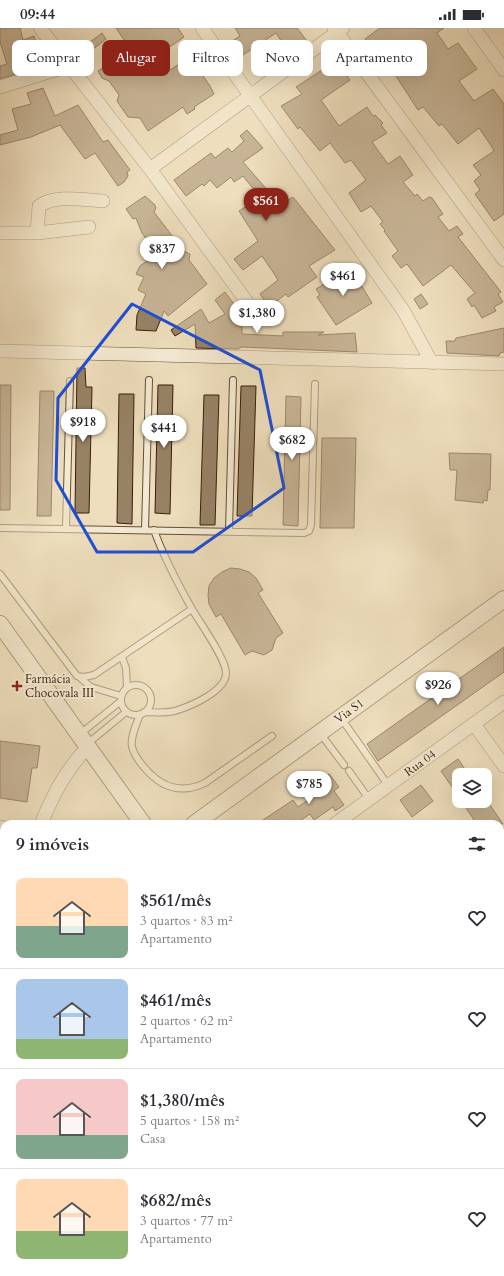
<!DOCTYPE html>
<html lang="pt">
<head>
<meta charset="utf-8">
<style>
	body { margin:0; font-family:Cardo,serif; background:#f7f7f7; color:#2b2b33; height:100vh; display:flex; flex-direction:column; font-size:15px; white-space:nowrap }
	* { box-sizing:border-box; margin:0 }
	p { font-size:13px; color:#7c7c81 }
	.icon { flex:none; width:22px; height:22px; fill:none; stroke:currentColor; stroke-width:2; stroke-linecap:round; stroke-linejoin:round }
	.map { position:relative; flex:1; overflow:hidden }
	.sheet { position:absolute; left:0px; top:792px; width:504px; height:456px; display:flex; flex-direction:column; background:#fff; border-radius:12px 12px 0 0; box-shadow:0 4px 16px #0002 }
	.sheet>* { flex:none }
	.hud { position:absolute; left:12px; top:12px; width:480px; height:36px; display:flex; gap:8px }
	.fabs { position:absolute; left:452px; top:740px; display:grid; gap:8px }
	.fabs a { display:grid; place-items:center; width:40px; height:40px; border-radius:8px; background:#fff; box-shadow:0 4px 16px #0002; font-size:20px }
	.price { position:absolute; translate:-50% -34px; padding:0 9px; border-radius:14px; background:#fff; color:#222; font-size:13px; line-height:26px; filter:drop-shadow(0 1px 2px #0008) }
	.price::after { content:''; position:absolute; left:50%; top:24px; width:12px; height:9px; margin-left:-6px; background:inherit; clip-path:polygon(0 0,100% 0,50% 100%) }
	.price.selected { background:#8f2418; color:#fff }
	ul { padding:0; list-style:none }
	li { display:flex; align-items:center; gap:12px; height:100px; padding:0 16px }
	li+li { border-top:1px solid #e1e1e2 }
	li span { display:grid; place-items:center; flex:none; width:112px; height:80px; border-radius:8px; color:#555 }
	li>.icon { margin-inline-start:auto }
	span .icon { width:48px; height:48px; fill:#fffc; stroke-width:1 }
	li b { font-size:17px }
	h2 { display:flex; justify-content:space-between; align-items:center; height:48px; padding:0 16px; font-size:17px }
	.pill { padding:0 14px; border-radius:8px; background:#fff; box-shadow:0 4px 16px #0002; font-size:14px; line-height:36px }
	.pill.selected { background:#8f2418; color:#fff }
	.status { display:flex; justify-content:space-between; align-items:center; height:28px; padding:0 20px; background:#fff; direction:ltr }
	.status svg { height:11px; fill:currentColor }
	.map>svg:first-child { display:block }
	.building { fill:#978266; stroke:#381f07 }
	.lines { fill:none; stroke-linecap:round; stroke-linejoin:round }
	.service-casing { stroke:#664f34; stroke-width:8 }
	.minor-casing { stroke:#664f34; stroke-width:14 }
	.tertiary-casing { stroke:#664f34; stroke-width:18 }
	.service { stroke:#f4ead4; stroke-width:6 }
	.minor { stroke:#f4ead4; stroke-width:13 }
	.tertiary { stroke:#f4ead4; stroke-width:16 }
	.marked { fill:none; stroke:#1d4ed8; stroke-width:3; stroke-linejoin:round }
	.poi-dot { fill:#8f2418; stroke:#f4ead4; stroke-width:1.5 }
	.labels { text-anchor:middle; stroke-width:4; stroke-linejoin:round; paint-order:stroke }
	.poi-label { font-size:12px; fill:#381f07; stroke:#f4ead4; text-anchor:start }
	.street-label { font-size:12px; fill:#381f07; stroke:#f4ead4 }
</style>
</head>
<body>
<div class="status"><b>09:44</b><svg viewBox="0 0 49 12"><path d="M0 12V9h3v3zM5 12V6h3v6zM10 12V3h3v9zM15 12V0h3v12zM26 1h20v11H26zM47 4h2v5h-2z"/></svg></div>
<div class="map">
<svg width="504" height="1248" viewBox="0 0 504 1248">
	<rect width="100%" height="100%" fill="#eedebd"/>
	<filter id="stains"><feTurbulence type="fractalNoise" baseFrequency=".005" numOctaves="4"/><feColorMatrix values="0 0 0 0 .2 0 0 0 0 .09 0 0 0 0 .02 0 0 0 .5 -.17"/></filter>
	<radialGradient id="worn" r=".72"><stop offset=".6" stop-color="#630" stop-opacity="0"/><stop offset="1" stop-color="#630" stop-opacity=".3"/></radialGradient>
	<path class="building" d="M0 0H20L23 12 34 8 43 37 0 51V38L7 36 0 14Z
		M116 0H178L184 9 158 27 170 42 190 29 210 58 214 66 194 79 195 81 187 86 183 79 148 103 140 90 128 89 117 73 119 67 109 53 102 50 98 43 131 22Z
		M235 0H297L307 13 289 25 276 5 240 29 231 14 240 8Z
		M380 0H444L437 5 448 21 458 15 477 41 459 53 474 73 493 61 504 76V186L494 193 475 166 480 162 474 153 481 147 473 137 494 123 492 119 479 100 458 116 442 96 439 98 423 79 418 82 394 45 391 47 365 11Z
		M102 5 106 11 82 30 77 24Z
		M338 35 350 52 321 72 339 98 367 79 373 88 375 87 383 95 381 97 387 105 372 114 388 136 400 128 413 147 403 154 415 168 417 166 423 173 429 169 432 170 443 186 438 189 449 203 457 198 463 206 458 209 501 264 498 266 503 274 494 279 496 283 482 290 474 277 472 279 467 271 475 265 451 237 423 258 407 236 401 240 392 228 398 223 384 203 385 202 380 196 383 194 371 178 361 184 349 165 366 152 351 132 345 135 330 115 320 123 300 99 298 101 281 78 302 66 296 59 325 40 326 42Z
		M43 60 55 88 78 77 103 114 108 112 130 142 127 144 128 148 124 154 118 158 95 125 85 131 60 97 31 109 0 117V107L18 102 12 81 31 76 27 65Z
		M247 102 263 120 243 134 269 164 274 160 283 172 285 171 287 173 293 169 335 222 309 238 317 249 288 269 286 266 269 279 260 266 278 252 273 244 262 228 243 242 234 231 258 213 239 183 260 169 243 148 234 154 231 149 217 160 210 152 204 158 202 156 186 168 174 152 211 125 215 130 228 120 232 124 244 113 240 108Z
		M145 168 155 177 156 180 154 184 173 209 171 211 179 221 190 226 189 232 207 256 168 288 164 283 156 303 136 302 137 287 146 266 138 262 144 249 136 246 140 238 157 226 142 205 136 190 133 191 126 181Z
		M348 242 352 248 355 247 372 275 336 297 317 269 320 267 316 261Z
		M225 264 236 279 242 294V306L283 308V304H324L318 307 355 305 357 324 242 319 238 321 196 320 195 296 175 308 171 302 201 281 209 295 225 286 215 272Z
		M421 266 428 276 420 281 414 271Z
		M504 300V324L500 325 499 328 447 325 446 313H455L456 310Z
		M77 340H85L86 359H92L89 485H75Z
		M0 357H11L10 482H0Z
		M158 357H173L170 486 155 485Z
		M241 358H256L252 488H237Z
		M40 363H54L51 488H37Z
		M119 366H134L132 496 117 495Z
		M204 367H219L215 497H200Z
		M286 368 301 369 298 498 283 497Z
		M322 410H356L354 500H320Z
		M449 425 491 426 490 462H488L487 473 484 472 483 475 455 472 457 442H450Z
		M231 540 240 541 249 544 256 550 263 562 258 565 283 605 276 610 272 622 264 627 252 623 245 627 221 586 216 589 209 576 208 567 209 558 214 550 222 544Z
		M504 619V644L378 733 367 716Z
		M0 713 40 718 37 740H32L27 774 0 770Z
		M458 731 469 747H459V769L441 743Z
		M329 746 339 759 334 763 344 777 335 783 333 779 314 792 310 786 295 796H257L293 772 298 779 312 769 309 764 319 758 316 755Z
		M421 757 433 773 412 789 400 772Z
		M461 773H487L503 796H477Z"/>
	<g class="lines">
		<g class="service-casing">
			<path id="service" d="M0 500 304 505 309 503 311 497 315 356
				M66 500 70 353
				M145 502 149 352
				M229 503 233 352
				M0 546 77 648 84 649 94 647 192 581
				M122 629 126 640 127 659
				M78 648 91 659 121 668
				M121 672a15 15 0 1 1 30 0a15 15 0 1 1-30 0Z
				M144 684C155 684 167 686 178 682 193 677 225 663 226 646 227 632 200 595 192 581 178 556 164 530 154 502
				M140 686C137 696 130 708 132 719 134 726 138 732 143 738 160 759 180 767 205 755L272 708
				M341 690 388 757
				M320 705 344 737
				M80 706 121 673
				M87 716 126 684
				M349 743 369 771"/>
		</g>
		<g class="minor-casing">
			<path id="minor" d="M40 0 150 141 247 274
				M202 0 403 282 432 335
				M334 0 504 232
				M474 0 504 42
				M0 59 71 37
				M150 141 343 0
				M0 205H37L89 199
				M37 205 39 178C56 166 84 172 103 173
				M0 323 504 336
				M474 696 504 738
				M41 796C53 767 66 741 88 719
				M335 796 504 674
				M0 799 4 800
				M500 862 504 859
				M0 900 4 893
				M500 957 504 954
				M0 1017 4 1015
				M500 1091 504 1088
				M0 1101 4 1099
				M500 1165 504 1171
				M0 1205 4 1203
				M136 1244 139 1248
				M316 1244 319 1248
				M100 1248 106 1244"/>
		</g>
		<g class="tertiary-casing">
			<path id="tertiary" d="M0 596 143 796
				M194 796 504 571
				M463 1244 466 1248"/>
		</g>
		<use href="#service" class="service"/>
		<use href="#minor" class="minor"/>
		<use href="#tertiary" class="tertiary"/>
	</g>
	<path d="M0 0H504V1248H0ZM132 276 260 342 284 460 193 524H97L56 452 58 370Z" fill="#eedebd" fill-opacity=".55" fill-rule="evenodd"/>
	<path class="marked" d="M132 276 260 342 284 460 193 524H97L56 452 58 370Z"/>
	<path class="poi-dot" d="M15 652h4v4h4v4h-4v4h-4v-4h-4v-4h4z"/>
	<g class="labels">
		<g class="poi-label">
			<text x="25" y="655">Farmácia<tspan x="25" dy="14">Chocovala III</tspan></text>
		</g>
		<g class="street-label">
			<text transform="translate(349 683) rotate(-36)" y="4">Via S1</text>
			<text transform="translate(420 735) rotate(-36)" y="4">Rua 04</text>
		</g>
	</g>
	<rect width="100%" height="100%" filter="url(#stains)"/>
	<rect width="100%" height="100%" fill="url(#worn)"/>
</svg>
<div class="fabs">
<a><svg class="icon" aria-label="layers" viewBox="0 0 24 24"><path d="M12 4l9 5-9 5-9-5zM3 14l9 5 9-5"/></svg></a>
</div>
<b class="price selected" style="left:266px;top:194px">$561</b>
<b class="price" style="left:162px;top:242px">$837</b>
<b class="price" style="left:343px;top:269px">$461</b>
<b class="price" style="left:257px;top:306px">$1,380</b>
<b class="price" style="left:83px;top:415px">$918</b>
<b class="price" style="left:164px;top:421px">$441</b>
<b class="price" style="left:292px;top:433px">$682</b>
<b class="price" style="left:438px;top:678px">$926</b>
<b class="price" style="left:309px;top:777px">$785</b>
<div class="hud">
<a class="pill">Comprar</a>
<a class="pill selected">Alugar</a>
<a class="pill">Filtros</a>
<a class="pill">Novo</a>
<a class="pill">Apartamento</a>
</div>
<section class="sheet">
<h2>9 imóveis<svg class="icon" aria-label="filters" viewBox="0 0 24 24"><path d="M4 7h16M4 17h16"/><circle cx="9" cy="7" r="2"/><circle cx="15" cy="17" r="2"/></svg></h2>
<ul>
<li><span style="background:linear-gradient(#ffd9b3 60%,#7fa58c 0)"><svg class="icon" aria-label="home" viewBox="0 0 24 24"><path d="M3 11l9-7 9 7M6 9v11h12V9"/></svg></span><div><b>$561/mês</b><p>3 quartos · 83 m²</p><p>Apartamento</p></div><svg class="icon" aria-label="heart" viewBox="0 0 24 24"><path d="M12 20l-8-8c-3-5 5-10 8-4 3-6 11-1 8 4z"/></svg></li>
<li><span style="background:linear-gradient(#a9c7e8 75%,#8fb573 0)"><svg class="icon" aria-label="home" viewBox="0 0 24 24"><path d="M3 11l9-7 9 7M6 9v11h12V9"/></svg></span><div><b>$461/mês</b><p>2 quartos · 62 m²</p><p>Apartamento</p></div><svg class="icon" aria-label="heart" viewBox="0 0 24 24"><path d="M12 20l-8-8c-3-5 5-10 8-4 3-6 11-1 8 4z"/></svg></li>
<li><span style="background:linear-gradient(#f6c9c9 70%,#7fa58c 0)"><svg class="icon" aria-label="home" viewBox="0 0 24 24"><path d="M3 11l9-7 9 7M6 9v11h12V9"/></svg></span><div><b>$1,380/mês</b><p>5 quartos · 158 m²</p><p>Casa</p></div><svg class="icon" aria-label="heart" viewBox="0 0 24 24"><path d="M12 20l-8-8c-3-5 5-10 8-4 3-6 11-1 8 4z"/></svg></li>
<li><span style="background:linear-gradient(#ffd9b3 65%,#8fb573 0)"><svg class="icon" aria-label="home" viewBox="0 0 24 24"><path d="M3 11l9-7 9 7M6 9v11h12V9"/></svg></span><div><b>$682/mês</b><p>3 quartos · 77 m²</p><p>Apartamento</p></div><svg class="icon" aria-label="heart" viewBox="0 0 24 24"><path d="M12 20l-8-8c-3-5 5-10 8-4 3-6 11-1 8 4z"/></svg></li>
</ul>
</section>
</div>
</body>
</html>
